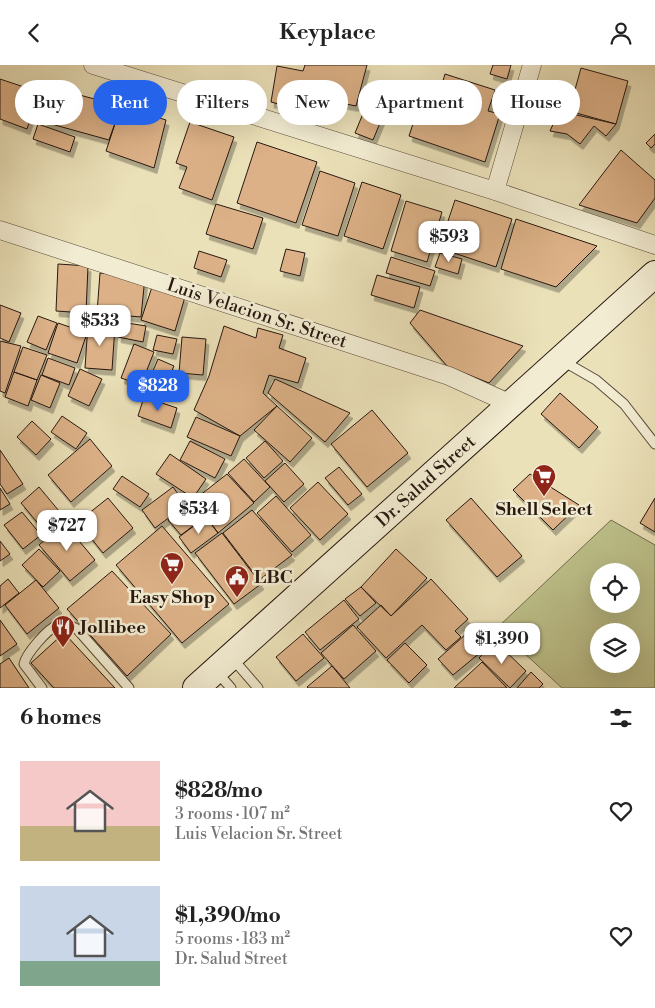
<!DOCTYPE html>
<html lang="en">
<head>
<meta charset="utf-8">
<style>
	body { margin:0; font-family:"Libre Bodoni",serif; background:#f6f6f6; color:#222; height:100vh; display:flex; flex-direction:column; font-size:19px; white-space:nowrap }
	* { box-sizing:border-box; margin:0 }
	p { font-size:16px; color:#767676 }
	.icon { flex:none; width:28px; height:28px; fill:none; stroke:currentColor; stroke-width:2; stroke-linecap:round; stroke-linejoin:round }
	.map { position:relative; height:623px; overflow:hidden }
	.panel { display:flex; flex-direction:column; background:#fff; flex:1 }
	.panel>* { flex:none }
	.guide { position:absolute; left:15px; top:15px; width:625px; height:45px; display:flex; gap:10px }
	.buttons { position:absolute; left:590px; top:498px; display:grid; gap:10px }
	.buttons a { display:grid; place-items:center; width:50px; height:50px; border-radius:50%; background:#fff; box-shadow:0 5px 20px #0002; font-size:25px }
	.price { position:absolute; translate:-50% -42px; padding:0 11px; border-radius:10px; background:#fff; color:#222; font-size:16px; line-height:32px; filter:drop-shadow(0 1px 2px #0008) }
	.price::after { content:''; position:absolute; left:50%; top:30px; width:15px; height:11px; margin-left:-8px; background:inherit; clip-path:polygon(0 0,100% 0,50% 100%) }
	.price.active { background:#2563eb; color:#fff }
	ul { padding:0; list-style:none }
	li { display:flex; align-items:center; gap:15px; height:125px; padding:0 20px }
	li span { display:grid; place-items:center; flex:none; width:140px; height:100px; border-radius:0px; color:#555 }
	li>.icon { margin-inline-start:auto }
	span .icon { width:60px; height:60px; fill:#fffc; stroke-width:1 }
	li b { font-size:21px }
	h2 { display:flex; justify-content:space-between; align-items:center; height:60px; padding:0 20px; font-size:21px }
	.pill { padding:0 18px; border-radius:22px; background:#fff; box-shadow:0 5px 20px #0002; font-size:18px; line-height:45px }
	.pill.active { background:#2563eb; color:#fff }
	header { display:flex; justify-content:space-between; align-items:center; height:65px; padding:0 20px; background:#fff; font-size:22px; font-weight:700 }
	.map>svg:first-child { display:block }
	.green { fill:#bdc18b; stroke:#726c4e; fill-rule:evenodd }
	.building { fill:#dcb187; stroke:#281811; filter:url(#shadow) }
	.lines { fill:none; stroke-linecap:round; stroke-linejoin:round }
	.service-casing { stroke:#594a3b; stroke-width:11 }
	.minor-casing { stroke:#594a3b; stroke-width:19 }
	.secondary-casing { stroke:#281811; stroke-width:28 }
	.service { stroke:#f2ecd2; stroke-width:9 }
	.minor { stroke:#f2ecd2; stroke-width:18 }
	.secondary { stroke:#f2ecd2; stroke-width:26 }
	.labels { text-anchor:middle; stroke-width:5; stroke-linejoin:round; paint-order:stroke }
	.street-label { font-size:18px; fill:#281811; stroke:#f2ecd2 }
	.poi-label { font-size:18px; font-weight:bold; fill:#281811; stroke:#f2ecd2 }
</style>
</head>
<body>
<header><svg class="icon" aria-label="back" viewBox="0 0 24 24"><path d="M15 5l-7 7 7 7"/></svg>Keyplace<svg class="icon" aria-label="person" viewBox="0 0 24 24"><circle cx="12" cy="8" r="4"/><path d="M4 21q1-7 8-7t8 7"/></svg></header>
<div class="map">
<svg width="655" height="623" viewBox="0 0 655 623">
	<defs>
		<filter id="shadow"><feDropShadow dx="3" dy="5.5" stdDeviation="0" flood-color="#0004"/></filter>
	</defs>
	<rect width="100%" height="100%" fill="#ebe1b9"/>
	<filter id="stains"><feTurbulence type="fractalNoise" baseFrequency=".004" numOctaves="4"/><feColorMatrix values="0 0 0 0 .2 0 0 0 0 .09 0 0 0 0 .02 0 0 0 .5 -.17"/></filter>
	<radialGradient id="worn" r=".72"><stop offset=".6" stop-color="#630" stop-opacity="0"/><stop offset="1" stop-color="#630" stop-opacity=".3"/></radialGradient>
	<path class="green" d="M611 455 655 480V623H562L497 563ZM599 506H631V539H599ZM599 566H631V599H599Z"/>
	<path class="building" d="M305 0H367L356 41 326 35 304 46 271 37 277 1 303 6Z
		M493 0H511L507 14 490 9Z
		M581 3 628 16 616 59 569 46Z
		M445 9 495 25 488 46 500 49 485 97 409 71 422 31 437 36Z
		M0 14 39 27 27 64 0 54Z
		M53 23 121 41 109 75 44 57Z
		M369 34 387 41 373 75 355 68Z
		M121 41 166 55 154 103 106 86Z
		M559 46 616 59 606 71 594 61 580 79 567 69 550 66Z
		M190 57 234 72 212 135 179 123 187 102 176 98Z
		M38 59 75 72 70 87 33 74Z
		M655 69V79L651 83 646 78Z
		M257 77 317 97 296 158 237 138Z
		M621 85 655 115V133L637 158 579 140Z
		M320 106 355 118 338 171 302 160Z
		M362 117 401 130 383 184 344 171Z
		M455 135 512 154 496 202 439 183Z
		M406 136 442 147 427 197 391 186Z
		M216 139 263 153 253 184 206 169Z
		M516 154 597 181 556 222 501 204Z
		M286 184 305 188 300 211 280 206Z
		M199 186 227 195 221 212 194 203Z
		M440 188 462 194 458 209 435 202Z
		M391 192 435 206 430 221 386 208Z
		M58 199 88 201 86 248 56 246Z
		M100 208 145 212 141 252 97 248Z
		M377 210 420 222 414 243 371 230Z
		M152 222 185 232 175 266 141 255Z
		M0 240 21 248 9 277 0 273Z
		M420 245 523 281 489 318 447 301 410 258Z
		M38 251 57 258 46 285 27 277Z
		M121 257 146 261 143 277 118 272Z
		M58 258 87 268 77 298 48 288Z
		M88 259 115 261 112 305 85 303Z
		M224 261 256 273 258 263 283 270 279 283 306 293 298 318 269 310 263 328 277 341 240 371 194 345 209 311Z
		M157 270 177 274 173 289 153 285Z
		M182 272 206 274 203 310 179 308Z
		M0 276 21 281 5 328 0 326Z
		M134 279 154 287 141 320 121 313Z
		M23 282 47 290 37 315 14 307Z
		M48 293 75 303 69 320 42 310Z
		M158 294 174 301 162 329 146 322Z
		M80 304 102 314 89 341 68 331Z
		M14 307 37 315 28 341 5 332Z
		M41 310 60 318 50 343 31 335Z
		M275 314 350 348 325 377 268 328Z
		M560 328 598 362 579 383 541 349Z
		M144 332 177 343 171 363 138 351Z
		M277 341 312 373 290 397 254 365Z
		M372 345 408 388 367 422 331 379Z
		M62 351 87 368 76 384 51 367Z
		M196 352 240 371 231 391 187 372Z
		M32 356 51 374 36 390 17 372Z
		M90 374 112 401 71 437 48 410Z
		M190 376 225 394 215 413 180 395Z
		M265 376 283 396 264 413 246 393Z
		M0 385 23 419 7 429 0 419Z
		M170 389 206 414 193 433 156 409Z
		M244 394 270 422 254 437 228 408Z
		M285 398 304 419 284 437 265 416Z
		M339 402 362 429 348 440 325 413Z
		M227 409 254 438 218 468 194 435Z
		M530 409 579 440 553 465 513 425Z
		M122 411 149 429 140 442 113 424Z
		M318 417 348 449 320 475 290 443Z
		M39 422 59 446 41 462 21 438Z
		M173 422 186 440 155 463 142 445Z
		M0 423 10 439 0 445Z
		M276 431 311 470 292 487 257 448Z
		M108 433 133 463 103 488 78 457Z
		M471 433 522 491 497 512 446 455Z
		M655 433V467L640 458Z
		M192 436 205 452 181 470 168 455Z
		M252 445 292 490 259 515 223 468Z
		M22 447 41 470 23 484 4 460Z
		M206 452 218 468 191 488 179 472Z
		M64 458 95 495 70 516 39 480Z
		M162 461 229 539 182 578 116 500Z
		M222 468 261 519 234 539 195 488Z
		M0 476 10 489 0 496Z
		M39 484 60 506 43 522 22 500Z
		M396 484 427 513 391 551 361 522Z
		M112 506 171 569 127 611 67 544Z
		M8 514 19 528 0 543V521Z
		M431 514 468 554 455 566 461 572 446 585 422 560 386 593 357 562 381 540 391 551Z
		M36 515 59 543 27 569 5 540Z
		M361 522 376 538 360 551 345 534Z
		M344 535 359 554 320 585 305 567Z
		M0 555 17 579 0 591Z
		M353 560 376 586 344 614 321 588Z
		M64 568 115 623H54L31 598Z
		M303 569 324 593 296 616 276 592Z
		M466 569 481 587 453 610 438 594Z
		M495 576 526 606 510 623 479 593Z
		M405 578 427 600 409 618 387 595Z
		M9 593 29 623H0V599Z
		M482 597 507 623H454Z
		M332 601 350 623H308L307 622Z
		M531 607 543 619 539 623H517Z"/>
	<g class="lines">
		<g class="service-casing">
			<path id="service" d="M563 296 596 315 624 339 655 379
				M232 593 258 623
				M216 606 231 623
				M42 623 24 599C26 589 47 564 58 560 65 558 71 561 77 564L129 623"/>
		</g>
		<g class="minor-casing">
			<path id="minor" d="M93 0 495 126 655 180
				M495 126 532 0
				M0 165 449 311 511 339"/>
		</g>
		<g class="secondary-casing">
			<g id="secondary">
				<path id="s1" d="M196 623 655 209"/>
			</g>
		</g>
		<use href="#service" class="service"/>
		<use href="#minor" class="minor"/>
		<use href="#secondary" class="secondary"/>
	</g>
	<defs>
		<g id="supermarket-pin" transform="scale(1.25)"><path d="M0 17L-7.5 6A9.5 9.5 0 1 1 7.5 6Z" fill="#8f2418" stroke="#f2ecd2"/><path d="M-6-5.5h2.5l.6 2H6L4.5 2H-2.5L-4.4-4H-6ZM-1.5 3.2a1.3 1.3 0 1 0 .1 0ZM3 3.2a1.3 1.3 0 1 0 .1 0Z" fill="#fff"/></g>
		<g id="civic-pin" transform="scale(1.25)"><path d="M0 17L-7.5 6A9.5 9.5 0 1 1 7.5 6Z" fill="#8f2418" stroke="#f2ecd2"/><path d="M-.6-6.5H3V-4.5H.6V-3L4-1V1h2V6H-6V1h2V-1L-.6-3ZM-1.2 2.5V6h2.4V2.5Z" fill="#fff"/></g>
		<g id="restaurant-pin" transform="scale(1.25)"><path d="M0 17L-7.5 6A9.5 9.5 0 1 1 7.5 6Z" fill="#8f2418" stroke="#f2ecd2"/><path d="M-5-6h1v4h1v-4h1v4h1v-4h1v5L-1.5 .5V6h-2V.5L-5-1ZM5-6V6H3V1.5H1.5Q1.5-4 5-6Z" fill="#fff"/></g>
	</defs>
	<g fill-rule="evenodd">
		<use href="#supermarket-pin" x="544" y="411"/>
		<use href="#supermarket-pin" x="172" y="499"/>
		<use href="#civic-pin" x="237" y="512"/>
		<use href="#restaurant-pin" x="63" y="562"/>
	</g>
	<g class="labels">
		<g class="street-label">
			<text transform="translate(257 248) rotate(18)" y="6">Luis Velacion Sr. Street</text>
			<text dy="6" stroke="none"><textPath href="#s1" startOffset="309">Dr. Salud Street</textPath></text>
		</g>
		<g class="poi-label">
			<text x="544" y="450">Shell Select</text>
			<text x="254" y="518" text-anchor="start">LBC</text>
			<text x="172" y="538">Easy Shop</text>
			<text x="80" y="568" text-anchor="start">Jollibee</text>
		</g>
	</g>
	<rect width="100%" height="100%" filter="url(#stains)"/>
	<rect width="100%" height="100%" fill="url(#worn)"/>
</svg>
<div class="buttons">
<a><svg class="icon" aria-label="locate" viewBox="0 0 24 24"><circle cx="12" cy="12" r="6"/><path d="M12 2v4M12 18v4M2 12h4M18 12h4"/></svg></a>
<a><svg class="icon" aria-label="layers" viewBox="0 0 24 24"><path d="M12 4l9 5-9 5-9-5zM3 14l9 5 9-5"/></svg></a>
</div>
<b class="price" style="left:449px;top:198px">$593</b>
<b class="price" style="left:100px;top:282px">$533</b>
<b class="price active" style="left:158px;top:347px">$828</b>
<b class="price" style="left:199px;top:470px">$534</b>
<b class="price" style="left:67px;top:487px">$727</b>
<b class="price" style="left:502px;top:600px">$1,390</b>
<div class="guide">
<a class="pill">Buy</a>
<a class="pill active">Rent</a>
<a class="pill">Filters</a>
<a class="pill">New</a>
<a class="pill">Apartment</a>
<a class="pill">House</a>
</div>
</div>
<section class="panel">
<h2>6 homes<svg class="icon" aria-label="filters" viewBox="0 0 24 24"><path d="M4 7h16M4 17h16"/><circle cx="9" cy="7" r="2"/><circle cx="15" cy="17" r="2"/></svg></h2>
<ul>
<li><span style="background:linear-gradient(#f6c9c9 65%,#c2b280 0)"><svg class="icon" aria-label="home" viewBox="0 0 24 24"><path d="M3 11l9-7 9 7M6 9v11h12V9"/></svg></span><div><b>$828/mo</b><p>3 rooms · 107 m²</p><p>Luis Velacion Sr. Street</p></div><svg class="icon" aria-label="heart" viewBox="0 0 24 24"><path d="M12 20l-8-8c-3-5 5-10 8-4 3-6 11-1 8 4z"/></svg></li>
<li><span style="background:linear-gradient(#c9d6e8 75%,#7fa58c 0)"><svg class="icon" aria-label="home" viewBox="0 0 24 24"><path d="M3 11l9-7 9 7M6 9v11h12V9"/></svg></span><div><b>$1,390/mo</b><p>5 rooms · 183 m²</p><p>Dr. Salud Street</p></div><svg class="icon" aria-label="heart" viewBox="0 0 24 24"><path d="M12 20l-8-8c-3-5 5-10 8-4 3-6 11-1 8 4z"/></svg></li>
</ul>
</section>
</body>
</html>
